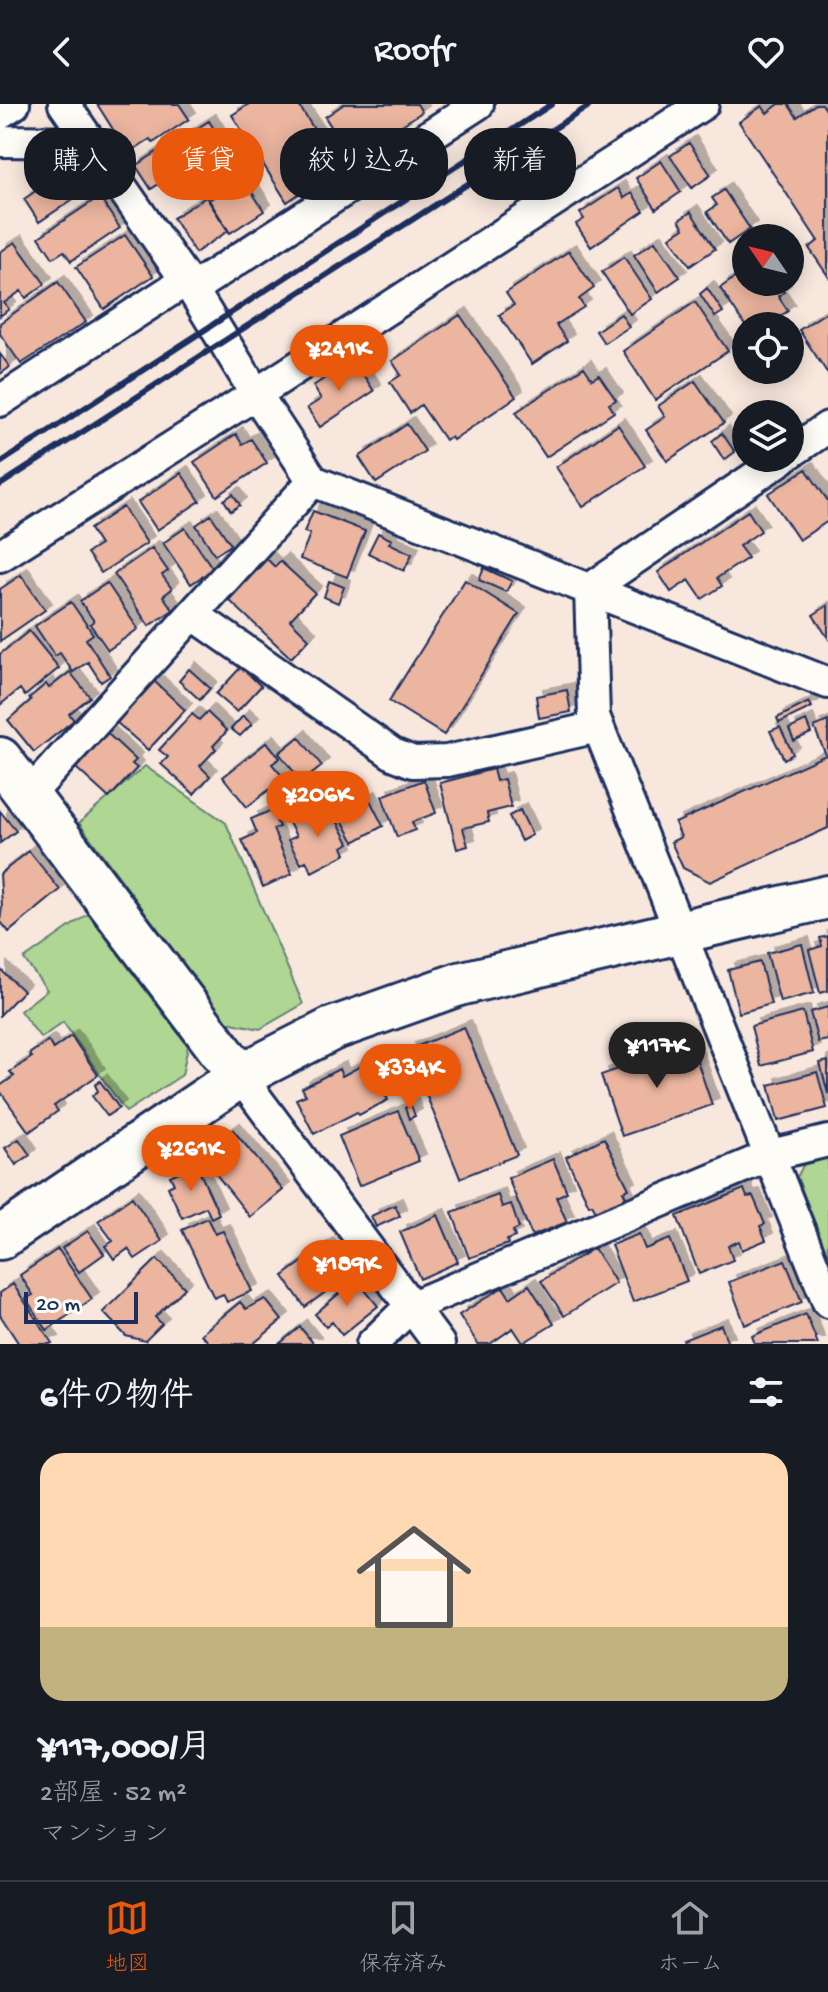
<!DOCTYPE html>
<html lang="ja">
<head>
<meta charset="utf-8">
<style>
	body { margin:0; font-family:"Gochi Hand","Klee One",sans-serif; background:#20242c; color:#f1f3f6; height:100vh; display:flex; flex-direction:column; font-size:30px; white-space:nowrap }
	* { box-sizing:border-box; margin:0 }
	p { font-size:26px; color:#9ea1a6 }
	.icon { flex:none; width:44px; height:44px; fill:none; stroke:currentColor; stroke-width:2; stroke-linecap:round; stroke-linejoin:round }
	.map { position:relative; height:1240px; overflow:hidden }
	.side { display:flex; flex-direction:column; background:#171b24; flex:1 }
	.side>* { flex:none }
	.guide { position:absolute; left:24px; top:24px; width:780px; height:72px; display:flex; gap:16px }
	.needle { width:52px; rotate:305deg }
	.tools { position:absolute; left:732px; top:120px; display:grid; gap:16px }
	.tools a { display:grid; place-items:center; width:72px; height:72px; border-radius:50%; background:#171b24; box-shadow:0 4px 20px #0003; font-size:40px }
	.scale { position:absolute; left:24px; bottom:20px; width:114px; box-sizing:border-box; padding-left:8px; border:4px solid #1b2f5e; border-top:0; font-size:22px; line-height:28px; white-space:nowrap; color:#1b2f5e; -webkit-text-stroke:6px #fdfcf7; paint-order:stroke }
	.price { position:absolute; translate:-50% -68px; padding:0 18px; border-radius:28px; background:#ea580c; color:#fff; font-size:26px; line-height:52px; filter:drop-shadow(0 2px 4px #0008) }
	.price::after { content:''; position:absolute; left:50%; top:48px; width:24px; height:18px; margin-left:-12px; background:inherit; clip-path:polygon(0 0,100% 0,50% 100%) }
	.price.on { background:#222; color:#fff }
	ul { padding:0; list-style:none }
	li { display:grid; align-content:center; gap:16px; height:424px; padding:0 40px }
	li+li { border-top:2px solid #363941 }
	li span { display:grid; place-items:center; height:248px; border-radius:24px; color:#555 }
	li>.icon { margin-inline-start:auto }
	span .icon { width:144px; height:144px; fill:#fffc; stroke-width:1 }
	li b { font-size:34px }
	h2 { display:flex; justify-content:space-between; align-items:center; height:96px; padding:0 40px; font-size:34px }
	.pill { padding:0 28px; border-radius:32px; background:#171b24; box-shadow:0 4px 20px #0003; font-size:28px; line-height:72px }
	.pill.on { background:#ea580c; color:#fff }
	header { display:flex; justify-content:space-between; align-items:center; height:104px; padding:0 40px; background:#171b24; font-size:36px; font-weight:600 }
	.menu { display:flex; justify-content:space-around; align-items:center; height:112px; border-top:2px solid #363941; background:#171b24; font-size:22px; color:#9ea1a6 }
	.menu a { display:grid; justify-items:center; gap:4px }
	.menu .on { color:#ea580c }
	.map>svg:first-child { display:block }
	.green { fill:#afd692; stroke:#658278; stroke-width:2 }
	.building { fill:#ebb59f; stroke:#1b2f5e; stroke-width:2; filter:url(#shadow) }
	.lines { fill:none; stroke-linecap:round; stroke-linejoin:round }
	.street-casing { stroke:#1b2f5e; stroke-width:36 }
	.secondary-casing { stroke:#1b2f5e; stroke-width:48 }
	.street { stroke:#fdfcf7; stroke-width:30 }
	.secondary { stroke:#fdfcf7; stroke-width:42 }
	.rail { stroke:#1b2f5e; stroke-width:6 }
</style>
</head>
<body>
<header><svg class="icon" aria-label="back" viewBox="0 0 24 24"><path d="M15 5l-7 7 7 7"/></svg>Roofr<svg class="icon" aria-label="heart" viewBox="0 0 24 24"><path d="M12 20l-8-8c-3-5 5-10 8-4 3-6 11-1 8 4z"/></svg></header>
<div class="map">
<svg width="828" height="1240" viewBox="0 0 828 1240">
	<defs>
		<filter id="shadow"><feDropShadow dx="7" dy="-7" stdDeviation="0" flood-color="#0004"/></filter>
	</defs>
	<rect width="100%" height="100%" fill="#f8e7dd"/>
	<filter id="ink" filterUnits="userSpaceOnUse"><feTurbulence type="fractalNoise" baseFrequency=".0125" numOctaves="2"/><feDisplacementMap in="SourceGraphic" scale="16" xChannelSelector="R" yChannelSelector="G"/><feConvolveMatrix kernelMatrix="1 2 1 2 8 2 1 2 1" color-interpolation-filters="sRGB"/></filter>
	<g filter="url(#ink)">
		<path class="green" d="M145 662 226 719 303 900 260 925 227 918 79 719Z
			M88 810 188 942 182 971 126 1008 63 918 41 934 20 907 47 886 24 855Z
			M828 1051V1152L797 1073 806 1056Z"/>
		<path class="building" d="M97 0H179L189 15 153 39 150 35 128 49Z
			M249 0H298L338 63 287 98 232 11Z
			M344 0H417L422 8 351 54 325 13Z
			M779 0H788L797 13 816 0H822L828 9V172L809 144 818 137 739 18 762 2 767 9Z
			M209 17 221 36 216 39 225 52 200 68 179 36Z
			M176 35 191 59 151 85 136 62Z
			M689 39 711 71 692 84 670 52Z
			M661 57 681 88 656 105 636 74Z
			M73 61 78 69 83 65 94 81 39 118 24 95 40 84 36 80 47 64 61 63 63 68Z
			M243 74 264 107 230 129 209 96Z
			M618 84 624 94 632 89 644 107 591 143 576 120 584 115 580 109Z
			M724 86 750 125 728 140 707 108 717 101 712 94Z
			M99 93 120 124 71 157 64 147 53 154 39 133Z
			M206 93 228 127 195 149 173 114Z
			M691 108 715 145 690 162 670 133 684 124 679 116Z
			M125 131 153 172 104 205 76 163Z
			M655 137 680 173 658 188 634 151Z
			M15 138 45 180 26 194 21 187 4 199 9 205 0 212V148Z
			M569 147 594 184 579 195 584 203 556 221 567 237 532 260 499 211 514 201 506 189Z
			M624 153 652 195 630 210 602 168Z
			M746 159V178H777L784 188 778 192 788 207 771 218 774 222 746 223 720 184 743 168 740 163Z
			M58 178 86 218 21 260 0 230V219Z
			M707 184 723 208 715 213 700 190Z
			M695 198 728 247 655 296 623 247Z
			M828 207V270L799 226Z
			M621 210 629 223 604 239 596 227Z
			M460 211 516 293 453 336 451 333 445 336 421 301 410 309 390 278 401 271 392 257Z
			M0 250 10 263 0 270Z
			M353 256 374 287 320 323 307 304 321 295 313 282Z
			M584 263 592 275 599 271 616 296 609 300 614 308 546 353 516 308Z
			M695 277 724 319 667 357 646 326 665 313 658 302Z
			M407 320 425 347 376 379 359 353Z
			M618 321 645 362 583 403 556 363Z
			M722 329 735 348 724 356 712 337Z
			M236 330 242 340 251 335 267 359 217 392 194 358Z
			M806 365 828 397V417L799 436 768 390Z
			M181 369 200 397 157 426 138 398Z
			M233 390 240 401 231 407 224 396Z
			M123 403 147 439 101 469 87 449 100 441 90 425Z
			M313 407 365 427 347 473 300 455 310 430 304 428Z
			M748 407 761 427 739 442 748 454 717 474 722 482 702 495 689 476 671 488 658 468Z
			M211 411 231 441 215 451 196 421Z
			M185 424 213 465 191 480 163 439Z
			M378 429 392 436 389 439 412 450 404 467 368 449Z
			M152 444 168 467 162 471 172 485 163 492 173 506 149 522 114 470Z
			M267 455 275 463 280 457 315 489 290 516 309 535 291 554 229 496Z
			M484 464 512 477 506 488 479 476Z
			M21 471 45 506 0 537V485Z
			M465 476 519 510 444 631 389 597Z
			M329 477 344 483 338 499 324 493Z
			M107 479 138 525 108 546 90 520 94 517 80 497Z
			M71 498 93 530 86 535 110 572 101 578 88 558 73 568 60 549 55 552 35 522Z
			M828 501V534L813 511Z
			M29 527 59 564 25 592 20 585 0 601V550Z
			M241 563 261 582 237 608 216 590Z
			M189 565 210 584 200 596 179 577Z
			M70 568 90 593 69 610 74 616 34 648 8 616 31 596 29 594 46 580 49 584Z
			M154 577 185 606 148 646 116 618Z
			M567 586 571 608 539 614 536 592Z
			M809 598 812 603 779 619 777 614Z
			M207 608 227 627 213 642 216 645 200 662 210 672 194 690 161 660 168 653 159 646 192 610 199 616Z
			M243 612 252 620 240 632 231 625Z
			M806 617 811 629 794 637 789 625Z
			M828 617V724L710 778 683 764 671 738 681 733 675 719 826 651 814 623Z
			M780 623 793 650 784 655 770 627Z
			M107 629 136 656 132 660 137 664 109 694 76 664Z
			M299 633 322 662 302 678 279 649Z
			M267 638 280 654 272 660 284 674 247 703 223 673Z
			M493 665 496 677 504 675 511 703 487 709 489 718 463 724 468 742 457 745 440 679Z
			M424 676 436 709 412 718 415 726 397 733 382 692Z
			M348 679 359 699 369 694 383 722 354 738 328 690Z
			M321 702 328 714 334 711 349 739 343 743 346 750 312 768 306 757 301 760 288 736 296 732 289 719Z
			M272 706 279 723 273 725 292 770 263 783 242 736 257 729 251 715Z
			M520 706 532 731 521 737 509 712Z
			M0 707 16 727 0 739Z
			M29 747 60 786 9 828 0 817 2 803 0 770Z
			M828 832V887L820 889 809 846 822 842 820 834Z
			M802 840 814 889 780 898 767 849Z
			M760 858 771 900 739 909 728 866Z
			M0 865 23 887 0 911Z
			M828 903V936L818 938 810 908Z
			M803 908 813 948 761 962 751 922Z
			M464 923 517 1051 460 1074 408 946Z
			M71 932 98 971 54 1002 58 1007 29 1028 0 987V982L14 972 10 968 32 953 29 950 48 937 53 945Z
			M691 939 712 1001 622 1032 601 971Z
			M391 950 394 957 385 960 382 953Z
			M828 957V990L820 959Z
			M368 958 388 996 359 1011 357 1008 314 1030 296 995 306 991 302 984 339 965 342 972Z
			M817 968 827 1004 778 1017 769 981Z
			M100 977 119 1004 107 1012 92 992 98 987 95 981Z
			M411 1001 415 1012 409 1015 405 1004Z
			M398 1007 419 1057 359 1082 339 1032Z
			M233 1026 283 1086 250 1113 201 1051Z
			M604 1034 629 1085 623 1087 627 1095 597 1109 592 1100 589 1101 566 1053Z
			M19 1035 30 1051 16 1061 5 1044Z
			M553 1055 567 1088 556 1093 567 1118 532 1132 508 1074Z
			M196 1060 219 1110 211 1114 206 1103 182 1114 168 1083 174 1080 170 1072Z
			M744 1085 747 1093 753 1092 765 1120 760 1122 766 1136 742 1146 739 1137 728 1142 733 1156 699 1170 677 1112Z
			M498 1091 502 1103 511 1100 519 1124 513 1127 515 1133 507 1136 508 1140 469 1154 452 1108Z
			M132 1093 162 1137 135 1155 128 1145 114 1155 105 1142 113 1137 98 1117Z
			M395 1101 400 1112 376 1123 371 1112Z
			M438 1111 458 1158 420 1175 400 1128Z
			M207 1114 215 1130 223 1127 252 1187 227 1198 223 1190 214 1194 182 1126Z
			M88 1127 104 1150 79 1168 62 1144Z
			M639 1130 645 1145 670 1135 687 1177 633 1198 611 1141Z
			M327 1140 332 1148 339 1143 356 1166 305 1203 283 1172Z
			M594 1144 616 1179 564 1212 541 1177Z
			M58 1145 92 1195 47 1226 26 1195 33 1191 20 1171Z
			M157 1155 185 1184 155 1213 162 1220 145 1237 126 1232 103 1208Z
			M785 1156 802 1198 745 1221 729 1178Z
			M356 1175 378 1202 342 1231 332 1218 326 1223 315 1210Z
			M13 1180 52 1239 50 1240H19L0 1211V1189Z
			M529 1181 554 1220 523 1239 513 1224 490 1240H478L459 1211 503 1183 510 1194Z
			M265 1195 282 1216 253 1240H210L201 1230 240 1198 246 1205Z
			M806 1210 818 1240H755L752 1232Z
			M721 1221 728 1240H685L683 1236Z
			M300 1223 314 1240H279Z"/>
		<g class="lines">
			<g class="street-casing">
				<path id="street" d="M64 0 192 185 256 290 313 377 828 579
					M0 9 14 0
					M0 37 88 38
					M192 185 478 0
					M0 297 185 177
					M790 349 828 323
					M783 354 590 485 594 612 828 1198
					M0 452 256 290 703 0
					M194 511 393 650 413 658 447 657 598 623
					M28 692 313 377
					M240 972 439 1240
					M372 1240 410 1203 771 1051 828 1037"/>
			</g>
			<g class="secondary-casing">
				<path id="secondary" d="M0 655 240 972
					M0 1134 240 972 332 925 459 880 828 793"/>
			</g>
			<use href="#street" class="street"/>
			<use href="#secondary" class="secondary"/>
			<path class="rail" d="M0 359 552 0
				M0 381 592 0"/>
		</g>
	</g>
</svg>
<div class="tools">
<a><svg class="needle" viewBox="-14 -14 28 28"><path d="M0-13l5 13h-10z" fill="#e53935"/><path d="M0 13l5-13h-10z" fill="#9ea1a6"/></svg></a>
<a><svg class="icon" aria-label="locate" viewBox="0 0 24 24"><circle cx="12" cy="12" r="6"/><path d="M12 2v4M12 18v4M2 12h4M18 12h4"/></svg></a>
<a><svg class="icon" aria-label="layers" viewBox="0 0 24 24"><path d="M12 4l9 5-9 5-9-5zM3 14l9 5 9-5"/></svg></a>
</div>
<div class="scale">20 m</div>
<b class="price" style="left:339px;top:289px">¥241K</b>
<b class="price" style="left:318px;top:735px">¥206K</b>
<b class="price on" style="left:657px;top:986px">¥117K</b>
<b class="price" style="left:410px;top:1008px">¥334K</b>
<b class="price" style="left:191px;top:1089px">¥261K</b>
<b class="price" style="left:347px;top:1204px">¥189K</b>
<div class="guide">
<a class="pill">購入</a>
<a class="pill on">賃貸</a>
<a class="pill">絞り込み</a>
<a class="pill">新着</a>
</div>
</div>
<section class="side">
<h2>6件の物件<svg class="icon" aria-label="filters" viewBox="0 0 24 24"><path d="M4 7h16M4 17h16"/><circle cx="9" cy="7" r="2"/><circle cx="15" cy="17" r="2"/></svg></h2>
<ul>
<li><span style="background:linear-gradient(#ffd9b3 70%,#c2b280 0)"><svg class="icon" aria-label="home" viewBox="0 0 24 24"><path d="M3 11l9-7 9 7M6 9v11h12V9"/></svg></span><div><b>¥117,000/月</b><p>2部屋 · 52 m²</p><p>マンション</p></div></li>
</ul>
</section>
<nav class="menu">
<a class="on"><svg class="icon" aria-label="map" viewBox="0 0 24 24"><path d="M3 6l6-2 6 2 6-2v14l-6 2-6-2-6 2zM9 4v14M15 6v14"/></svg>地図</a>
<a><svg class="icon" aria-label="saved" viewBox="0 0 24 24"><path d="M7 4h10v16l-5-4-5 4z"/></svg>保存済み</a>
<a><svg class="icon" aria-label="home" viewBox="0 0 24 24"><path d="M3 11l9-7 9 7M6 9v11h12V9"/></svg>ホーム</a>
</nav>
</body>
</html>
